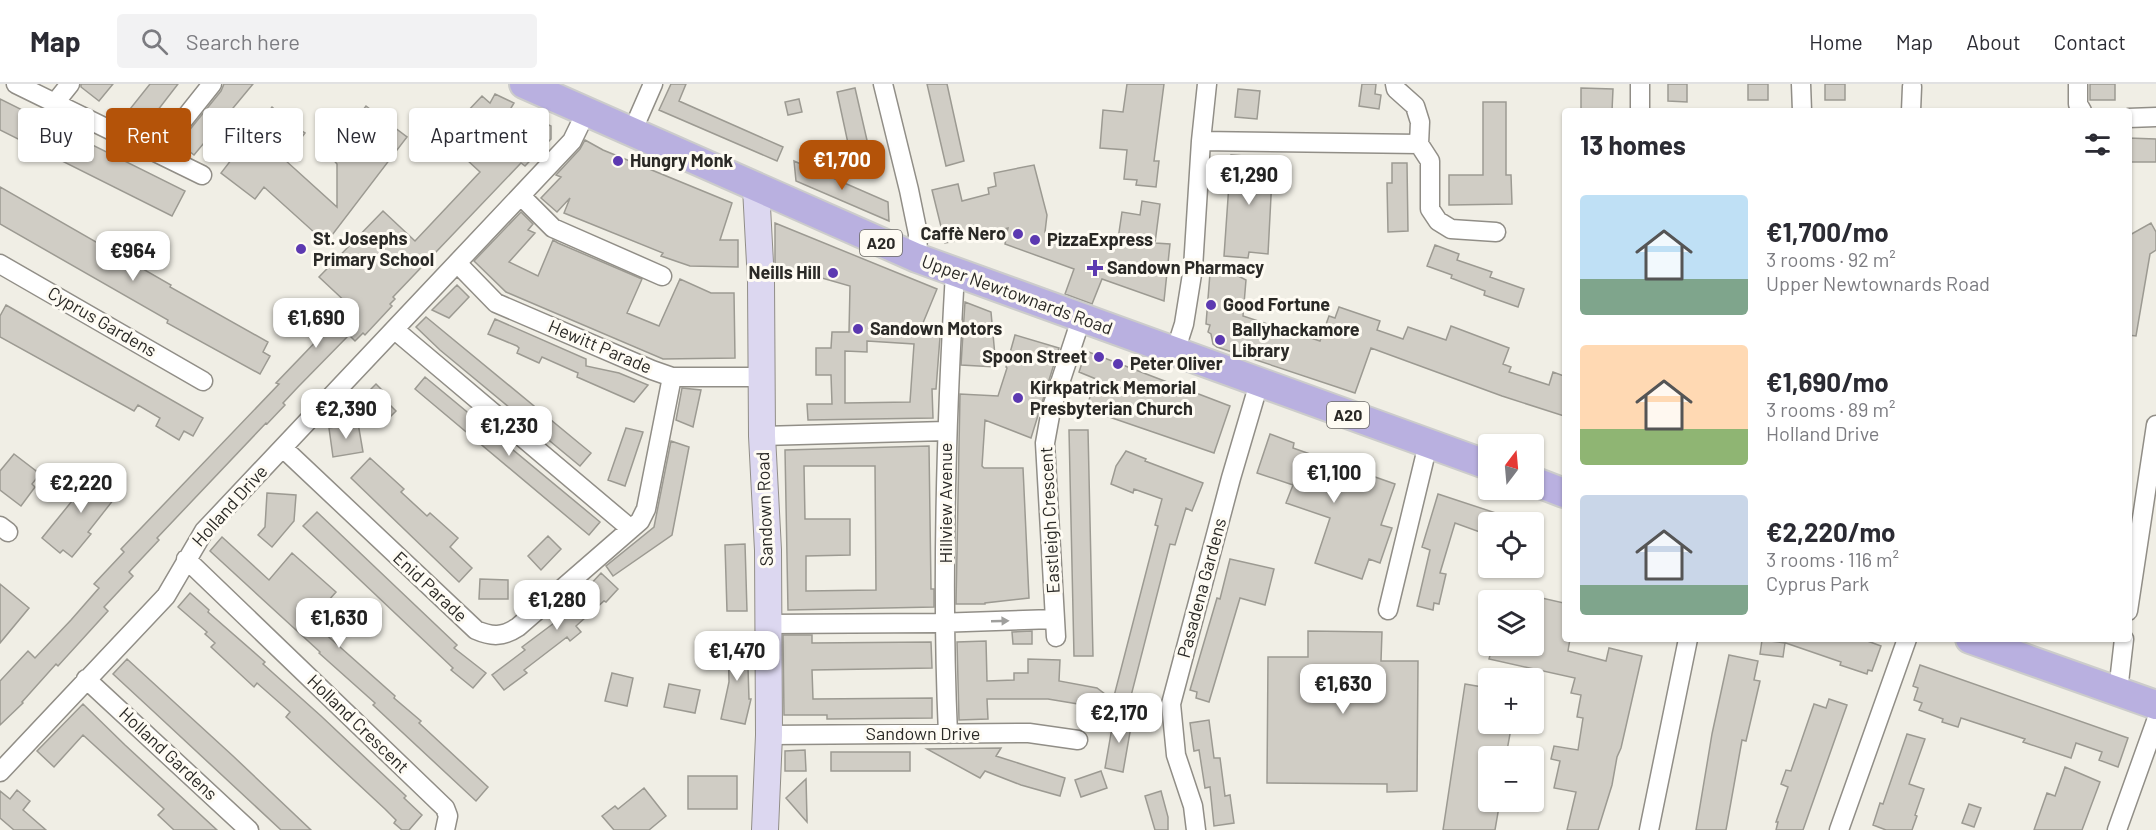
<!DOCTYPE html>
<html lang="en">
<head>
<meta charset="utf-8">
<style>
	body { margin:0; font-family:Barlow,sans-serif; background:#f2f2f3; color:#2b2b33; height:100vh; display:flex; flex-direction:column; font-size:22px; white-space:nowrap }
	* { box-sizing:border-box; margin:0 }
	p { font-size:20px; color:#7c7c81 }
	.icon { flex:none; width:33px; height:33px; fill:none; stroke:currentColor; stroke-width:2; stroke-linecap:round; stroke-linejoin:round }
	.map { position:relative; flex:1; overflow:hidden }
	.panel { position:absolute; left:1562px; top:24px; width:570px; height:534px; display:flex; flex-direction:column; background:#fff; border-radius:6px; box-shadow:0 2px 4px #0004 }
	.panel>* { flex:none }
	.banner { position:absolute; left:18px; top:24px; width:570px; height:54px; display:flex; gap:12px }
	.needle { width:39px; rotate:16deg }
	.controls { position:absolute; left:1478px; top:350px; display:grid; gap:12px }
	.controls a { display:grid; place-items:center; width:66px; height:66px; border-radius:6px; background:#fff; box-shadow:0 2px 4px #0004; font-size:30px }
	.price { position:absolute; translate:-50% -51px; padding:0 14px; border-radius:12px; background:#fff; color:#222; font-size:20px; line-height:39px; filter:drop-shadow(0 2px 3px #0008) }
	.price::after { content:''; position:absolute; left:50%; top:36px; width:18px; height:14px; margin-left:-9px; background:inherit; clip-path:polygon(0 0,100% 0,50% 100%) }
	.price.on { background:#b45309; color:#fff }
	ul { padding:0; list-style:none }
	li { display:flex; align-items:center; gap:18px; height:150px; padding:0 18px }
	li span { display:grid; place-items:center; flex:none; width:168px; height:120px; border-radius:6px; color:#555 }
	li>.icon { margin-inline-start:auto }
	span .icon { width:72px; height:72px; fill:#fffc; stroke-width:1 }
	li b { font-size:26px }
	h2 { display:flex; justify-content:space-between; align-items:center; height:72px; padding:0 18px; font-size:26px }
	.pill { padding:0 21px; border-radius:6px; background:#fff; box-shadow:0 2px 4px #0004; font-size:21px; line-height:54px }
	.pill.on { background:#b45309; color:#fff }
	header { display:flex; align-items:center; gap:36px; box-sizing:border-box; height:84px; padding:0 30px; background:#fff; border-bottom:2px solid #e1e1e2 }
	header strong { font-size:28px }
	nav { display:flex; gap:33px; margin-inline-start:auto; font-size:21px }
	.search { width:420px; height:54px; background:#f2f2f3; display:flex; align-items:center; gap:15px; box-sizing:border-box; padding:0 21px; border-radius:6px; color:#7c7c81; font-size:22px }
	.map>svg:first-child { display:block }
	.building { fill:#d0cdc5; stroke:#9c9a92; stroke-width:1.5; fill-rule:evenodd }
	.lines { fill:none; stroke-linecap:round; stroke-linejoin:round }
	.street-casing { stroke:#918e87; stroke-width:21 }
	.secondary-casing { stroke:#918e87; stroke-width:28 }
	.primary-casing { stroke:#cccccb; stroke-width:32 }
	.street { stroke:#fff; stroke-width:18 }
	.secondary { stroke:#dcd7f0; stroke-width:26 }
	.primary { stroke:#b9b0e0; stroke-width:28 }
	.oneway { fill:#9f9f9d }
	.poi-dot { fill:#5c39b1; stroke:#fefbf3; stroke-width:2 }
	.labels { text-anchor:middle; stroke-width:6; stroke-linejoin:round; paint-order:stroke }
	.shield { fill:#fefbf3; stroke:#6a6864; stroke-width:1.5 }
	.shield-label { font-size:16px; font-weight:bold; fill:#2a2926 }
	.poi-label { font-size:18px; font-weight:bold; fill:#2a2926; stroke:#fefbf3; text-anchor:start }
	.street-label { font-size:18px; fill:#2a2926; stroke:#fefbf3 }
</style>
</head>
<body>
<header>
<strong>Map</strong>
<div class="search"><svg class="icon" aria-label="search" viewBox="0 0 24 24"><circle cx="10" cy="10" r="6"/><path d="M15 15l6 6"/></svg>Search here</div>
<nav><a>Home</a><a>Map</a><a>About</a><a>Contact</a></nav>
</header>
<div class="map">
<svg width="2156" height="746" viewBox="0 0 2156 746">
	<rect width="100%" height="100%" fill="#f0eee5"/>
	<path class="building" d="M81 0H113L99 17 81 3Z
		M150 0H178L144 44 126 30Z
		M224 0H253L194 71 179 59 221 7Z
		M671 0H686L679 17 783 63 777 77 659 26Z
		M927 0H947L964 77 946 82Z
		M1127 0H1164L1154 77H1159L1156 103 1136 101 1137 96 1124 95 1127 66 1100 64 1103 26 1123 28Z
		M1362 0H1376L1375 10 1381 11 1379 25 1359 22Z
		M1668 0H1687V18L1668 17Z
		M1748 0H1768V16H1748Z
		M1825 0H1845V16H1825Z
		M2090 0H2115V16H2090Z
		M855 4 869 65 851 69 849 64 837 8Z
		M1581 4 1613 5 1612 27H1581Z
		M1238 5 1260 7 1257 35 1235 33Z
		M495 10 514 19 511 24 551 42V55L525 82 521 79 393 213 395 215 390 220 392 222 365 251 363 249 355 257 349 251 298 303 283 319 285 321 267 340 266 339 157 454 159 456 129 488 133 492 104 523 108 527 58 582 56 580 22 618 23 619 0 641V597L28 567 35 574 71 536 99 504 94 500 124 468 121 465 279 300 276 299 350 222 319 193 383 127 415 157 480 88 453 63 476 39 466 29 482 12 490 19Z
		M0 15 185 107 172 132 0 46Z
		M799 15 802 28 788 31 785 18Z
		M1483 18H1506V91H1511L1512 120 1449 121V91H1483Z
		M366 22 407 53 326 159 264 103 255 115 221 89 272 23 284 33 290 31 300 37 299 45 305 49 285 76 337 123V80L329 71Z
		M2128 54 2156 55V78H2128Z
		M585 56 603 66 732 119 720 156H738V183L690 182 661 172 663 169 564 129 570 114 557 128 541 114 561 93 556 91 580 65Z
		M1231 71 1273 74 1268 170 1249 168 1248 174 1224 172Z
		M794 77 888 118 889 137 796 97Z
		M1392 79H1407L1408 147 1388 148 1387 99H1392Z
		M1034 81 1047 131 1045 148 1118 155 1122 128 1140 131 1142 117 1160 120 1155 159 1170 160 1164 217 1102 195 1092 220 1065 210 1074 185 1005 160 1008 144 960 155 961 144 956 157 945 159 932 106 958 100 962 117 989 110 988 104 996 102 994 89Z
		M0 103 171 201 170 203 268 258 263 268 270 272 260 290 167 239 168 236 0 140Z
		M521 128 533 140 528 146 535 149 509 178 538 192 553 156 558 159 642 195 627 229 659 242 680 195 711 209H734L735 274 663 275 506 208 474 177Z
		M775 139 937 205 918 251 940 253 936 305H932L933 334 808 336 807 320H832L831 291H816V264H831L832 248H849L850 202 794 186H775ZM867 257 914 260 910 318 845 319V267L867 268Z
		M2151 139 2156 148V166L2150 170 2136 252 2128 251V152Z
		M1435 161 1459 170 1457 176 1492 188 1490 193 1524 205 1518 223 1484 211 1485 207 1451 194 1452 191 1427 182Z
		M1223 184 1246 196 1243 232 1320 257 1329 232 1335 234 1339 223 1380 237 1377 246 1403 255 1408 243 1446 256 1451 242 1509 264 1503 280 1511 283 1509 288 1549 301 1553 288 1564 292V332L1502 312 1371 264 1355 309 1217 263 1213 260 1211 250 1208 248 1210 241 1206 240 1210 189 1222 190Z
		M457 201 469 213 449 234 432 226Z
		M965 218 991 228 996 283 961 281Z
		M6 221 203 334 193 352 184 347 179 356 156 342 160 334 138 321 134 327 0 253V232Z
		M426 233 591 369 580 382 440 266 416 243Z
		M495 235 586 275V282L619 289 648 301 634 318 577 293 578 289 542 273 539 279 517 269 519 264 517 262 488 250Z
		M1015 251 1059 264 1031 354 985 336 982 382 984 384H1023L1029 514 985 519V520H956L960 310 998 312 1007 284 1006 283Z
		M1086 267 1230 322 1214 369 1086 325 1096 295 1079 288Z
		M425 293 600 438 589 451 415 305Z
		M376 300 387 311 384 315 396 327 384 339 360 316Z
		M682 304 701 306 693 343 676 336Z
		M358 339 363 368 333 373 329 344Z
		M626 344 643 348 625 402 608 396Z
		M1069 346H1088L1093 572H1074Z
		M1270 350 1294 359 1293 364 1395 400 1381 441 1392 444 1380 479 1369 475 1362 495 1315 479 1330 434 1286 419 1293 401 1257 389Z
		M671 357 689 363 672 451 613 492 606 482 654 443Z
		M929 362 931 505H934V523L788 526 785 366ZM804 382H875L876 506 806 507V472L850 471V435H805Z
		M1126 367 1146 375 1145 377 1203 399 1192 427 1186 424 1175 461 1170 460 1131 612 1106 646 1108 635 1090 622 1048 615H987L988 635 959 636 957 558 986 557 987 597 1014 596V589H1028V575L1060 576 1059 597 1097 604 1113 616 1158 442 1155 441 1162 415 1134 405 1133 409 1111 400 1116 382Z
		M14 370 40 390 32 400 35 403 21 422 0 406V387Z
		M370 374 404 405 401 408 427 432 430 429 458 454 450 463 472 484 459 498 351 394Z
		M93 385 111 400 109 403 118 410 88 448 91 450 72 473 63 466 60 469 42 454 72 417 69 415Z
		M267 409 296 411 294 437 272 463 258 451 265 443Z
		M1438 410 1514 435V438H1488V451L1455 439 1440 489 1446 490 1439 520 1434 519 1433 526 1417 522 1430 466 1422 463Z
		M317 428 457 561 454 564 486 589 473 604 451 586 453 584 303 442Z
		M548 452 561 465 541 486 528 472Z
		M222 453 269 496 292 469 336 508 312 535 324 545 322 547 395 612 394 614 421 637 419 639 488 703 476 717 373 621 375 619 319 569 320 568 210 467Z
		M745 460 747 527H727L725 461Z
		M1230 475 1274 485 1265 521 1240 514 1209 618 1196 614 1197 608 1190 606 1217 514 1220 515Z
		M601 489 618 505 606 518 604 517 576 542 581 548 570 557 567 553 524 586 527 589 504 606 492 591 525 566 522 563 554 539 553 537 590 504 589 502Z
		M480 495 508 496V515H479Z
		M0 500 29 524 0 559Z
		M190 509 209 526 208 528 265 578 263 580 321 632 406 712 404 714 422 731 409 746H402L394 739 396 736 385 725 286 633 290 628 257 599 254 603 211 563 215 559 205 550 207 548 178 523Z
		M1533 512 1564 519V555H1570L1568 567 1606 577 1609 564 1642 572 1621 664 1617 673 1612 701 1598 746H1567L1576 708 1554 704 1560 677 1551 675 1554 662 1578 666 1583 634 1577 633 1581 611 1571 609 1575 594 1489 575 1493 561H1533Z
		M1032 547V560H1013L1012 548Z
		M1308 547 1382 548 1381 577H1418L1417 707 1387 708V700L1267 699 1268 573H1308Z
		M783 551H812V559L931 558 932 584 812 586 813 615 932 614V634L827 635V631H784Z
		M728 552H747L749 615H751L745 640 721 635 729 598Z
		M1781 555H1862L1881 562 1872 587 1868 586 1867 590 1840 581 1841 578 1780 557Z
		M1762 556 1785 559 1783 573 1760 570Z
		M1729 571 1758 577 1754 596 1760 597 1746 657 1742 656 1726 746H1696L1712 650Z
		M127 575 233 672 311 746H281L153 627 113 590Z
		M1920 581 2128 654 2118 683 2099 676 2102 668 2076 659 2071 674 2023 658 2025 655 1961 634 1958 643 1942 638 1943 635 1919 626 1922 619 1914 616 1918 604 1913 602Z
		M612 589 633 594 627 622 605 617Z
		M669 600 700 606 695 629 664 623Z
		M1465 600 1488 604V639H1512L1506 672H1488V717H1500L1495 746H1443Z
		M1829 615 1847 621 1803 746H1776L1778 738H1776L1788 703 1781 700 1786 686 1791 687 1814 620 1826 624Z
		M83 620 125 661 217 746H174L158 731 164 725 162 723 83 651 54 683 37 667Z
		M1133 631 1123 688 1105 684 1113 638Z
		M1209 636 1214 674H1220L1225 712 1230 711 1234 739 1214 742 1210 703 1205 704 1199 666 1194 667 1190 639Z
		M1907 650 1925 655 1909 700 1924 705 1915 731 1917 732 1912 746H1886L1873 741 1880 719 1883 720Z
		M1001 664 996 672 1065 694 1060 712 1021 701 985 687 980 694 927 665Z
		M805 666 806 687H785V667Z
		M831 668H910V687H831Z
		M2065 683 2100 698 2082 746H2034L2047 709 2055 712Z
		M1101 687 1107 704 1081 713 1075 696Z
		M688 692H737V725H688Z
		M806 695 807 735V738L786 714Z
		M644 704 666 732 649 746H614L602 732 615 722 618 725Z
		M17 706 30 717 23 726 46 746H14L0 734V707L10 715Z
		M1161 707 1168 733V746H1155L1145 712Z
		M1969 720 1981 724 1974 743 1962 739Z"/>
	<g class="lines">
		<g class="street-casing">
			<path id="street" d="M16 0 202 91
				M883 0 909 106 918 150 917 174
				M1395 0 1396 5 1415 22 1420 38 1419 60 1430 77V125L1438 137 1451 145 1496 148
				M1801 0 1802 27
				M2078 0V20L2082 27
				M54 20 70 0
				M1640 27V0
				M1911 27 1912 3
				M2128 34 2156 33
				M632 48 653 0
				M1201 57 1419 60
				M157 69 212 0
				M521 112 553 144 662 192
				M457 179 496 219 652 286 672 293H762
				M0 180 203 297
				M395 246 631 445
				M1175 268 1184 240 1193 184 1201 57 1207 0
				M762 352 946 347
				M283 364 476 546C492 553 503 553 518 543L640 437 646 425 672 293
				M0 442 8 448
				M186 475 445 724 448 732 445 746
				M1388 526 1428 360
				M2128 527 2156 341
				M767 540 936 539 1054 535
				M1056 553 1045 359 1051 326 1081 235
				M86 595 249 746
				M2118 607 2124 555
				M948 650C941 496 946 342 955 189
				M769 651 1029 649 1078 656
				M0 688 166 512 204 447 572 57 586 28
				M1196 746 1193 722 1176 671 1171 620 1231 394 1259 299
				M1649 746 1688 555
				M1839 746 1907 555
				M2117 746 2156 637"/>
		</g>
		<g class="secondary-casing">
			<path id="secondary" d="M756 104 761 198 762 352 768 466 769 651 765 746"/>
		</g>
		<g class="primary-casing">
			<path id="primary" d="M524 0 917 174 1488 381
				M1533 397 1564 409
				M1970 555 2156 621"/>
		</g>
		<use href="#street" class="street"/>
		<use href="#secondary" class="secondary"/>
		<use href="#primary" class="primary"/>
	</g>
	<defs><path id="oneway-solid" d="M-6-.8H1V-3.2L6.5 0L1 3.2V.8H-6Z" transform="scale(1.5)"/></defs>
	<use class="oneway" href="#oneway-solid" transform="translate(1000 537) rotate(-2)"/>
	<g class="poi-dot">
		<circle cx="618" cy="77" r="6"/>
		<circle cx="1018" cy="150" r="6"/>
		<circle cx="1035" cy="156" r="6"/>
		<circle cx="301" cy="165" r="6"/>
		<path d="M1092 175h6v6h6v6h-6v6h-6v-6h-6v-6h6z"/>
		<circle cx="833" cy="189" r="6"/>
		<circle cx="1211" cy="221" r="6"/>
		<circle cx="858" cy="245" r="6"/>
		<circle cx="1220" cy="256" r="6"/>
		<circle cx="1099" cy="273" r="6"/>
		<circle cx="1118" cy="280" r="6"/>
		<circle cx="1018" cy="314" r="6"/>
	</g>
	<g class="labels">
		<g class="shield">
			<rect x="860" y="146" width="42" height="26" rx="4.5"/>
			<rect x="1327" y="318" width="42" height="26" rx="4.5"/>
		</g>
		<g class="shield-label">
			<text x="881" y="165">A20</text>
			<text x="1348" y="337">A20</text>
		</g>
		<g class="poi-label">
			<text x="630" y="83">Hungry Monk</text>
			<text x="1006" y="156" text-anchor="end">Caffè Nero</text>
			<text x="313" y="161">St. Josephs<tspan x="313" dy="21">Primary School</tspan></text>
			<text x="1047" y="162">PizzaExpress</text>
			<text x="1107" y="190">Sandown Pharmacy</text>
			<text x="821" y="195" text-anchor="end">Neills Hill</text>
			<text x="1223" y="227">Good Fortune</text>
			<text x="870" y="251">Sandown Motors</text>
			<text x="1232" y="252">Ballyhackamore<tspan x="1232" dy="21">Library</tspan></text>
			<text x="1087" y="279" text-anchor="end">Spoon Street</text>
			<text x="1130" y="286">Peter Oliver</text>
			<text x="1030" y="310">Kirkpatrick Memorial<tspan x="1030" dy="21">Presbyterian Church</tspan></text>
		</g>
		<g class="street-label">
			<text transform="translate(1017 211) rotate(20)" y="6">Upper Newtownards Road</text>
			<text transform="translate(102 238) rotate(30)" y="6">Cyprus Gardens</text>
			<text transform="translate(600 263) rotate(23)" y="6">Hewitt Parade</text>
			<text transform="translate(946 419) rotate(-90)" y="6">Hillview Avenue</text>
			<text transform="translate(230 422) rotate(-48)" y="6">Holland Drive</text>
			<text transform="translate(765 425) rotate(-92)" y="6">Sandown Road</text>
			<text transform="translate(1050 436) rotate(-93)" y="6">Eastleigh Crescent</text>
			<text transform="translate(430 503) rotate(43)" y="6">Enid Parade</text>
			<text transform="translate(1202 504) rotate(-75)" y="6">Pasadena Gardens</text>
			<text transform="translate(358 640) rotate(44)" y="6">Holland Crescent</text>
			<text x="923" y="656">Sandown Drive</text>
			<text transform="translate(168 670) rotate(43)" y="6">Holland Gardens</text>
		</g>
	</g>
</svg>
<div class="controls">
<a><svg class="needle" viewBox="-14 -14 28 28"><path d="M0-13l5 13h-10z" fill="#e53935"/><path d="M0 13l5-13h-10z" fill="#7c7c81"/></svg></a>
<a><svg class="icon" aria-label="locate" viewBox="0 0 24 24"><circle cx="12" cy="12" r="6"/><path d="M12 2v4M12 18v4M2 12h4M18 12h4"/></svg></a>
<a><svg class="icon" aria-label="layers" viewBox="0 0 24 24"><path d="M12 4l9 5-9 5-9-5zM3 14l9 5 9-5"/></svg></a>
<a>+</a>
<a>−</a>
</div>
<b class="price on" style="left:842px;top:107px">€1,700</b>
<b class="price" style="left:1249px;top:122px">€1,290</b>
<b class="price" style="left:133px;top:198px">€964</b>
<b class="price" style="left:316px;top:265px">€1,690</b>
<b class="price" style="left:346px;top:356px">€2,390</b>
<b class="price" style="left:509px;top:373px">€1,230</b>
<b class="price" style="left:1334px;top:420px">€1,100</b>
<b class="price" style="left:81px;top:430px">€2,220</b>
<b class="price" style="left:557px;top:547px">€1,280</b>
<b class="price" style="left:339px;top:565px">€1,630</b>
<b class="price" style="left:737px;top:598px">€1,470</b>
<b class="price" style="left:1343px;top:631px">€1,630</b>
<b class="price" style="left:1119px;top:660px">€2,170</b>
<div class="banner">
<a class="pill">Buy</a>
<a class="pill on">Rent</a>
<a class="pill">Filters</a>
<a class="pill">New</a>
<a class="pill">Apartment</a>
</div>
<section class="panel">
<h2>13 homes<svg class="icon" aria-label="filters" viewBox="0 0 24 24"><path d="M4 7h16M4 17h16"/><circle cx="9" cy="7" r="2"/><circle cx="15" cy="17" r="2"/></svg></h2>
<ul>
<li><span style="background:linear-gradient(#bfe0f5 70%,#7fa58c 0)"><svg class="icon" aria-label="home" viewBox="0 0 24 24"><path d="M3 11l9-7 9 7M6 9v11h12V9"/></svg></span><div><b>€1,700/mo</b><p>3 rooms · 92 m²</p><p>Upper Newtownards Road</p></div></li>
<li><span style="background:linear-gradient(#ffd9b3 70%,#8fb573 0)"><svg class="icon" aria-label="home" viewBox="0 0 24 24"><path d="M3 11l9-7 9 7M6 9v11h12V9"/></svg></span><div><b>€1,690/mo</b><p>3 rooms · 89 m²</p><p>Holland Drive</p></div></li>
<li><span style="background:linear-gradient(#c9d6e8 75%,#7fa58c 0)"><svg class="icon" aria-label="home" viewBox="0 0 24 24"><path d="M3 11l9-7 9 7M6 9v11h12V9"/></svg></span><div><b>€2,220/mo</b><p>3 rooms · 116 m²</p><p>Cyprus Park</p></div></li>
</ul>
</section>
</div>
</body>
</html>
